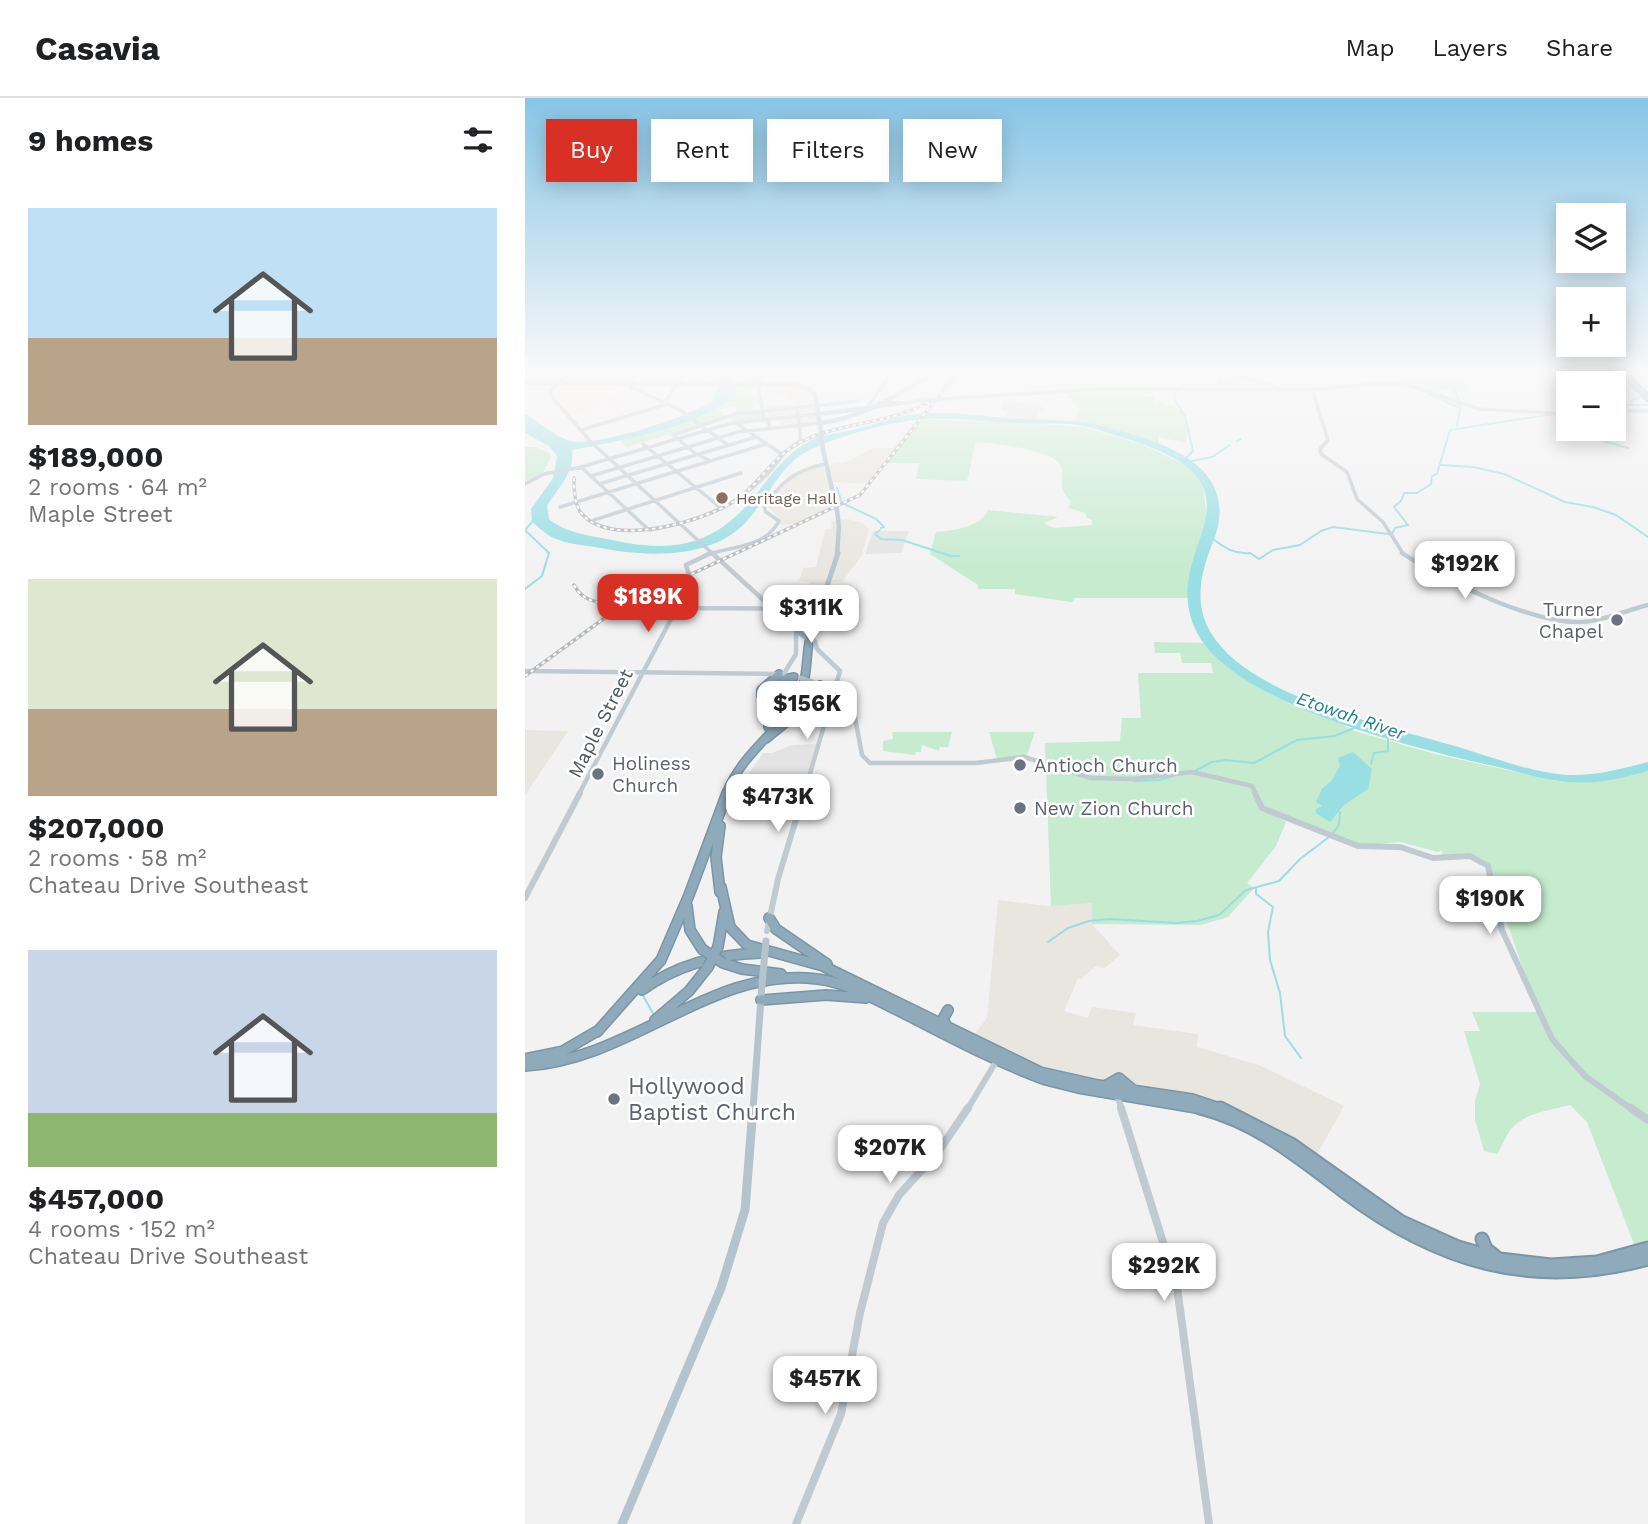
<!DOCTYPE html>
<html lang="en">
<head>
<meta charset="utf-8">
<style>
	body { margin:0; font-family:"Work Sans",sans-serif; background:#f2f2f2; color:#202124; height:100vh; display:flex; flex-direction:column; font-size:26px; white-space:nowrap }
	* { box-sizing:border-box; margin:0 }
	p { font-size:23px; color:#757577 }
	.icon { flex:none; width:38px; height:38px; fill:none; stroke:currentColor; stroke-width:2; stroke-linecap:round; stroke-linejoin:round }
	.map { position:relative; flex:1; overflow:hidden }
	.sheet { display:flex; flex-direction:column; background:#fff; width:525px }
	.sheet>* { flex:none }
	.banner { position:absolute; left:21px; top:21px; width:665px; height:63px; display:flex; gap:14px }
	.tools { position:absolute; left:1031px; top:105px; display:grid; gap:14px }
	.tools a { display:grid; place-items:center; width:70px; height:70px; border-radius:0px; background:#fff; box-shadow:0 4px 18px #0003; font-size:35px }
	.price { position:absolute; translate:-50% -60px; padding:0 16px; border-radius:14px; background:#fff; color:#222; font-size:23px; line-height:46px; filter:drop-shadow(0 2px 4px #0008) }
	.price::after { content:''; position:absolute; left:50%; top:42px; width:21px; height:16px; margin-left:-10px; background:inherit; clip-path:polygon(0 0,100% 0,50% 100%) }
	.price.selected { background:#d93025; color:#fff }
	ul { padding:0; list-style:none }
	li { display:grid; align-content:center; gap:14px; height:371px; padding:0 28px }
	li span { display:grid; place-items:center; height:217px; border-radius:0px; color:#555 }
	li>.icon { margin-inline-start:auto }
	span .icon { width:126px; height:126px; fill:#fffc; stroke-width:1 }
	li b { font-size:30px }
	h2 { display:flex; justify-content:space-between; align-items:center; height:84px; padding:0 28px; font-size:30px }
	.pill { padding:0 24px; border-radius:0px; background:#fff; box-shadow:0 4px 18px #0003; font-size:24px; line-height:63px }
	.pill.selected { background:#d93025; color:#fff }
	header { display:flex; align-items:center; gap:42px; box-sizing:border-box; height:98px; padding:0 35px; background:#fff; border-bottom:2px solid #e0e0e0 }
	header strong { font-size:33px }
	nav { display:flex; gap:38px; margin-inline-start:auto; font-size:24px }
	main { display:flex; flex:1; min-height:0 }
	.map>svg:first-child { display:block }
	.commercial { fill:#e9e6e0 }
	.education { fill:#e4e3e3 }
	.medical { fill:#f9e6e7 }
	.green { fill:#c6ebcf }
	.water { fill:#98dee3 }
	.lines { fill:none; stroke-linecap:round; stroke-linejoin:round }
	.stream { stroke:#98dee3; stroke-width:2 }
	.highway-far3-casing { stroke:#7a95a6; stroke-width:8 }
	.highway-far2-casing { stroke:#7a95a6; stroke-width:10 }
	.highway-far1-casing { stroke:#7a95a6; stroke-width:12 }
	.highway-casing { stroke:#7a95a6; stroke-width:15 }
	.secondary-far3 { stroke:#c0cad1; stroke-width:3.5 }
	.secondary-far2 { stroke:#c0cad1; stroke-width:4.5 }
	.secondary-far1 { stroke:#c0cad1; stroke-width:6 }
	.secondary { stroke:#c0cad1; stroke-width:8 }
	.primary-far3 { stroke:#b4c4cd; stroke-width:4.5 }
	.primary-far2 { stroke:#b4c4cd; stroke-width:5 }
	.primary-far1 { stroke:#b4c4cd; stroke-width:7 }
	.primary { stroke:#b4c4cd; stroke-width:9 }
	.highway-far3 { stroke:#8faaba; stroke-width:5 }
	.highway-far2 { stroke:#8faaba; stroke-width:7 }
	.highway-far1 { stroke:#8faaba; stroke-width:9 }
	.highway { stroke:#8faaba; stroke-width:11 }
	.rail-casing { stroke:#b4b8bb; stroke-width:3.5 }
	.rail { stroke:#fff; stroke-width:2; stroke-dasharray:3.5; stroke-linecap:butt }
	.highway-bridge-casing { stroke:#7a95a6; stroke-width:12; stroke-linecap:butt }
	.secondary-bridge-far1 { stroke:#c0cad1; stroke-width:3.5 }
	.secondary-bridge { stroke:#c0cad1; stroke-width:4.5 }
	.primary-bridge-far1 { stroke:#b4c4cd; stroke-width:4.5 }
	.primary-bridge { stroke:#b4c4cd; stroke-width:7 }
	.highway-bridge { stroke:#8faaba; stroke-width:9 }
	.education-dot { fill:#8d6e63; stroke:#fff; stroke-width:2.5 }
	.worship-dot { fill:#6b7280; stroke:#fff; stroke-width:2.5 }
	.labels { text-anchor:middle; stroke-width:5; stroke-linejoin:round; paint-order:stroke }
	.far-education-label { font-size:16px; fill:#785e54; stroke:#fff; text-anchor:start }
	.far-water-label { font-size:18px; font-style:italic; fill:#1a818a; stroke:#fff }
	.worship-label { font-size:19px; fill:#5b616d; stroke:#fff; text-anchor:start }
	.street-label { font-size:19px; fill:#4b575d; stroke:#fff }
	.near-worship-label { font-size:23px; fill:#5b616d; stroke:#fff; text-anchor:start }
</style>
</head>
<body>
<header>
<strong>Casavia</strong>
<nav><a>Map</a><a>Layers</a><a>Share</a></nav>
</header>
<main>
<section class="sheet">
<h2>9 homes<svg class="icon" aria-label="filters" viewBox="0 0 24 24"><path d="M4 7h16M4 17h16"/><circle cx="9" cy="7" r="2"/><circle cx="15" cy="17" r="2"/></svg></h2>
<ul>
<li><span style="background:linear-gradient(#bfe0f5 60%,#b9a48a 0)"><svg class="icon" aria-label="home" viewBox="0 0 24 24"><path d="M3 11l9-7 9 7M6 9v11h12V9"/></svg></span><div><b>$189,000</b><p>2 rooms · 64 m²</p><p>Maple Street</p></div></li>
<li><span style="background:linear-gradient(#dfe7d0 60%,#b9a48a 0)"><svg class="icon" aria-label="home" viewBox="0 0 24 24"><path d="M3 11l9-7 9 7M6 9v11h12V9"/></svg></span><div><b>$207,000</b><p>2 rooms · 58 m²</p><p>Chateau Drive Southeast</p></div></li>
<li><span style="background:linear-gradient(#c9d6e8 75%,#8fb573 0)"><svg class="icon" aria-label="home" viewBox="0 0 24 24"><path d="M3 11l9-7 9 7M6 9v11h12V9"/></svg></span><div><b>$457,000</b><p>4 rooms · 152 m²</p><p>Chateau Drive Southeast</p></div></li>
</ul>
</section>
<div class="map">
<svg width="1123" height="1426" viewBox="0 0 1123 1426">
	<rect width="100%" height="100%" fill="#f3f2f2"/>
	<path class="commercial" d="M259 286 275 289 287 296 292 324 257 329 252 320H241L240 308H274L273 301 263 302 262 297 237 295V288Z
		M348 350H369L342 386 308 384 304 367 324 363Z
		M298 367 307 397 306 410 273 426 254 427 255 422 243 409 264 377Z
		M322 421 338 425 344 431 337 457 317 484H305L296 511H275L285 484 274 483 278 470 291 469 300 432 307 431 306 423Z
		M0 632 43 633 0 697Z
		M473 802 522 808 568 805 567 826 595 857 579 871 572 867 556 881 553 880 539 913 563 920 567 909 611 915 608 927 673 936 672 949 734 967 819 1008 789 1062 749 1030 728 1021 537 980 446 941 462 920Z"/>
	<path class="education" d="M479 302 514 305 519 312 511 314 515 321 552 320 476 323 483 315 476 311Z
		M348 433H384L376 455 340 456Z
		M295 646 286 675 253 679 223 677 238 655H247L267 647Z"/>
	<path class="medical" d="M50 280H65L60 288H87L86 295 107 305 89 310 81 306 45 318 34 307 38 304 32 305 26 297 30 288H42Z"/>
	<path class="green" d="M868 274H933L942 290 941 292H906L874 285Z
		M203 286 233 288 231 292 220 293 221 297 234 298 236 305 228 306 229 314 237 313 238 320 211 324 204 319 211 316V308L193 312 202 319 102 349 92 340 178 314 202 300Z
		M575 291 628 292V295H619V298L629 299 630 310 631 303 657 312 662 333 661 345 634 339V348L550 323 555 312 539 293Z
		M392 321 555 328 616 346 665 369 679 389 681 418 665 476 664 500H550L547 504 490 496V491H453V487L405 456 411 434C429 432 455 430 463 412L533 419 519 425 529 430 567 427V422L562 420 560 415 543 410 546 404C529 383 541 387 536 368 532 353 465 344 451 344L442 383 391 381 394 365H358Z
		M0 349H11L24 355 26 360 17 376 0 385Z
		M629 544 679 545C700 571 733 590 763 605 785 615 808 620 829 633L910 656 1031 683 1108 677 1123 673V1150L1112 1154 1062 1024 1045 1007C1026 1012 999 1015 986 1031 981 1038 977 1048 972 1056L959 1053 950 1022V1003L955 986 939 933H955L947 914H1013L962 767 948 759 918 761 917 752 913 754 875 744 837 747 739 708 733 693 735 708 761 724 751 748 722 785 729 790 703 819 676 827 567 826V805L526 808 520 645 595 643 597 620H616L613 575H688L686 565H657L655 555H630Z
		M367 634H427L423 649H415L414 653 397 647 396 654H391L390 657 358 653V643L368 641Z
		M464 634H510L502 657 472 661Z"/>
	<path class="water" d="M191 274H205L211 293C192 326 84 345 47 352 50 376 33 389 22 408L24 421C40 435 67 438 87 442 150 456 192 447 232 395 250 372 264 352 291 340 304 335 318 335 331 331 351 326 371 318 391 316 425 312 459 319 493 321 524 322 551 321 581 329 639 344 718 368 688 444 676 474 668 505 686 535 724 599 862 628 930 648 967 659 1003 674 1042 677 1070 678 1096 671 1123 664V673C1099 680 1073 686 1048 684 1022 683 998 675 973 669 895 652 723 610 677 543 618 453 770 389 592 338 576 333 560 327 544 326 526 325 507 326 489 325 459 324 428 319 399 321 369 323 312 338 285 352 254 366 241 406 216 429 178 463 115 458 70 449 56 447 42 446 29 440 20 436 15 430 7 424L6 411 28 380 32 358 24 348 0 335V316C7 318 29 339 46 343 73 349 161 319 187 304L193 288Z
		M828 654 847 671 843 691 819 707 805 724 791 715V711L797 708 791 704 797 691 807 682 815 668 813 660Z"/>
	<g class="lines">
		<path class="stream" d="M686 274 695 279 694 285
			M922 274 936 307 932 328
			M1115 274 1123 278
			M727 280 764 274
			M1123 287 1119 291 1123 294
			M655 290 659 287H691L718 281
			M651 293 649 300 660 318 668 353 662 359
			M903 296 933 309
			M1107 306 1106 303 1117 298
			M1088 307H1123
			M1029 316 1042 333 1103 350
			M712 343 716 341
			M667 363 687 359 705 347
			M916 367 948 369 979 376 1040 404 1068 409 1091 417 1123 439
			M906 385 907 378 912 376 925 332 1029 316
			M312 390 317 405 349 420
			M351 421 359 429 356 430
			M355 432 350 436 356 441 377 442 426 458H434
			M867 436 870 430 883 427 869 409 876 403 879 395H892L906 386
			M688 441C699 450 711 457 725 455L734 461 748 452 775 447 796 433 808 429 863 436
			M0 491 17 478 24 455 0 432 8 423
			M846 666 849 655 863 653V641
			M670 673 687 664 701 662 729 665 772 642 810 638 829 630
			M609 683 634 682 648 678
			M808 735 814 727 815 714
			M731 791V796L748 809 743 834 745 862 755 895 760 938 776 960
			M523 844 543 830 564 823 585 821 651 825 672 823 694 817 721 792 754 783 775 761 804 739
			M117 896 129 917"/>
		<g class="highway-far3-casing">
			<path id="highway-far3" d="M1098 274 1123 300"/>
		</g>
		<g class="highway-far2-casing">
			<path id="highway-far2" d="M250 583 269 579
				M240 595 243 599H260L274 591
				M289 595 305 592
				M243 629 247 623 248 612 236 598V592L254 576
				M241 641 268 619 295 587
				M201 696C219 651 257 633 275 595 284 577 280 555 286 536"/>
		</g>
		<g class="highway-far1-casing">
			<path id="highway-far1" d="M195 728 191 759 195 794
				M196 789 205 829 222 847 298 868 515 974 573 987 667 1001 700 1012
				M162 808 165 832 177 851
				M244 820 251 831 302 866
				M193 849 199 814
				M198 865 217 871 256 876
				M117 892C153 866 192 856 236 855
				M236 902 301 897 341 900
				M130 922 164 893 183 869
				M422 929 418 921 423 912
				M72 934 136 862 164 797 202 695
				M0 961 38 953 74 932
				M0 968C107 962 187 868 292 881 322 884 349 901 376 914 423 938 471 964 521 982L553 990 683 1012
				M580 988 594 980 606 990"/>
		</g>
		<g class="highway-casing">
			<path id="highway" d="M675 1010C731 1024 773 1059 818 1093 912 1164 1007 1193 1123 1161
				M695 1010 766 1046 875 1123 933 1149 975 1161 1026 1167 1072 1164 1123 1150
				M957 1141 961 1151 970 1158"/>
		</g>
		<path class="secondary-far3" d="M109 274 106 289 155 312 203 347
			M236 274 234 293 239 320 243 322 245 331
			M698 274 752 289 755 293
			M30 287 25 295 27 299 66 344 189 457
			M787 291 803 342 795 351 796 356 822 374 832 401 858 424 879 457
			M417 301 577 291 784 292 858 285 886 288 954 311 1043 316
			M142 306 140 304 160 274
			M350 309 398 302
			M342 310 367 274
			M1088 313H1123
			M211 325 258 357
			M56 332 142 306
			M118 346 197 411
			M255 358 276 342 272 309
			M186 363 171 356 148 337 210 316 333 303
			M56 369 124 432C178 423 226 403 258 357
			M56 369 207 325 293 316
			M66 378 213 334 295 325
			M0 386 19 376 57 369
			M74 386 231 339
			M35 409 241 346
			M69 422 216 375
			M181 457C207 448 240 450 254 423L241 414 239 408C257 384 270 372 300 366"/>
		<path class="secondary-far2" d="M187 455 271 532V556L258 577
			M877 455C917 482 1018 532 1066 523 1085 520 1104 512 1123 507
			M152 510 295 511
			M0 573 254 576
			M292 586 311 596 326 598 337 657 345 665H451L499 659 566 680 608 681 667 674 727 688 731 696
			M54 696 166 483 161 467 186 455
			M279 696 315 573 292 551 290 543"/>
		<path class="secondary-far1" d="M730 695 737 710 833 748 875 749 908 760 945 758 963 768 977 832 1027 941 1060 978 1108 1012
			M0 800 55 695
			M242 833 253 781 279 695
			M592 997 597 1012
			M442 1012 472 962"/>
		<path class="secondary" d="M596 1010 652 1189 684 1426
			M1106 1010 1123 1022
			M271 1426 316 1316 335 1215 358 1125 374 1097 413 1054 443 1010"/>
		<path class="primary-far3" d="M0 285 268 286 282 290 290 296 296 334
			M226 285 232 283 233 274
			M30 287 45 274
			M356 305H374
			M293 316 344 310
			M295 325C339 320 373 295 412 274
			M298 352 311 408
			M312 412 314 428 312 457"/>
		<path class="primary-far2" d="M271 532 280 539 286 536 313 455"/>
		<path class="primary-far1" d="M228 1012 237 886"/>
		<path class="primary" d="M97 1426 196 1190 220 1112 228 1010"/>
		<use href="#highway-far3" class="highway-far3"/>
		<use href="#highway-far2" class="highway-far2"/>
		<use href="#highway-far1" class="highway-far1"/>
		<use href="#highway" class="highway"/>
		<g class="rail-casing">
			<path id="rail" d="M49 380C49 391 49 407 57 416 86 450 176 424 208 404 234 388 248 357 276 344 317 323 366 327 407 302
				M49 487C59 507 81 506 101 503
				M0 578 92 511 335 397 433 274"/>
		</g>
		<use href="#rail" class="rail"/>
		<g class="highway-bridge-casing">
			<path id="highway-bridge" d="M177 851 198 865
				M183 869 193 849"/>
		</g>
		<path class="secondary-bridge-far1" d="M397 303 417 301"/>
		<path class="secondary-bridge" d="M275 580 288 584"/>
		<path class="primary-bridge-far1" d="M296 334 298 352
			M311 408 312 412"/>
		<path class="primary-bridge" d="M237 886 241 843"/>
		<use href="#highway-bridge" class="highway-bridge"/>
	</g>
	<linearGradient id="sky" x2="0" y2="1"><stop stop-color="#88c5e6"/><stop offset="0.58" stop-color="#faf9f9"/><stop offset="1" stop-color="#faf9f9" stop-opacity="0"/></linearGradient>
	<rect width="1123" height="473" fill="url(#sky)"/>
	<circle class="education-dot" cx="197" cy="400" r="7"/>
	<g class="worship-dot">
		<circle cx="1092" cy="522" r="7"/>
		<circle cx="495" cy="667" r="7"/>
		<circle cx="73" cy="676" r="7"/>
		<circle cx="495" cy="710" r="7"/>
		<circle cx="89" cy="1001" r="7"/>
	</g>
	<g class="labels">
		<g class="far-education-label">
			<text x="211" y="406">Heritage Hall</text>
		</g>
		<g class="far-water-label">
			<text transform="translate(826 618) rotate(19)" y="6">Etowah River</text>
		</g>
		<g class="worship-label">
			<text x="1078" y="518" text-anchor="end">Turner<tspan x="1078" dy="22">Chapel</tspan></text>
			<text x="87" y="672">Holiness<tspan x="87" dy="22">Church</tspan></text>
			<text x="509" y="674">Antioch Church</text>
			<text x="509" y="717">New Zion Church</text>
		</g>
		<g class="street-label">
			<text transform="translate(75 625) rotate(-63)" y="7">Maple Street</text>
		</g>
		<g class="near-worship-label">
			<text x="103" y="996">Hollywood<tspan x="103" dy="26">Baptist Church</tspan></text>
		</g>
	</g>
</svg>
<div class="tools">
<a><svg class="icon" aria-label="layers" viewBox="0 0 24 24"><path d="M12 4l9 5-9 5-9-5zM3 14l9 5 9-5"/></svg></a>
<a>+</a>
<a>−</a>
</div>
<b class="price" style="left:940px;top:503px">$192K</b>
<b class="price selected" style="left:123px;top:536px">$189K</b>
<b class="price" style="left:286px;top:547px">$311K</b>
<b class="price" style="left:282px;top:643px">$156K</b>
<b class="price" style="left:253px;top:736px">$473K</b>
<b class="price" style="left:965px;top:838px">$190K</b>
<b class="price" style="left:365px;top:1087px">$207K</b>
<b class="price" style="left:639px;top:1205px">$292K</b>
<b class="price" style="left:300px;top:1318px">$457K</b>
<div class="banner">
<a class="pill selected">Buy</a>
<a class="pill">Rent</a>
<a class="pill">Filters</a>
<a class="pill">New</a>
</div>
</div>
</main>
</body>
</html>
